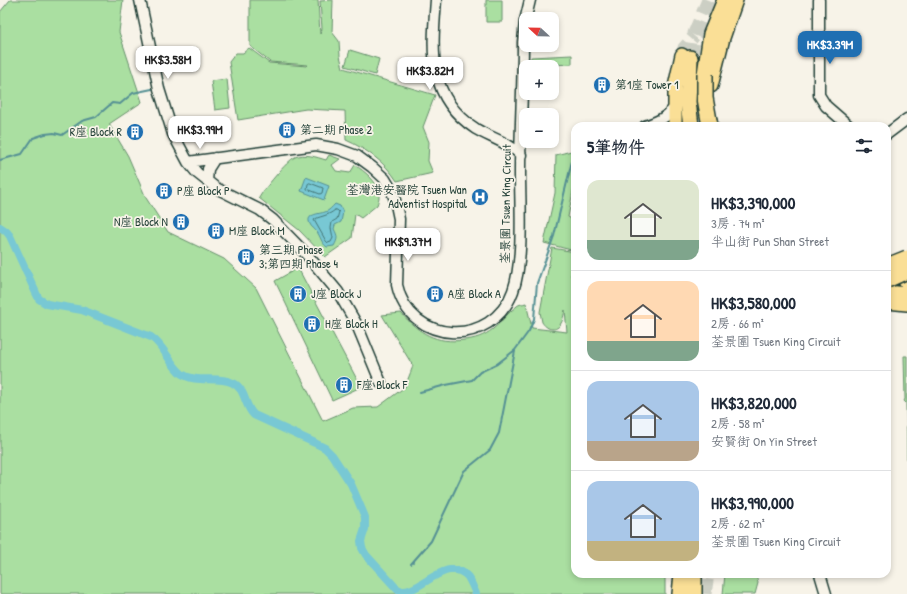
<!DOCTYPE html>
<html lang="zh-TW">
<head>
<meta charset="utf-8">
<style>
	body { margin:0; font-family:"Patrick Hand","LXGW WenKai TC",sans-serif; background:#f6f6f7; color:#1f2937; height:100vh; display:flex; flex-direction:column; font-size:15px; white-space:nowrap }
	* { box-sizing:border-box; margin:0 }
	p { font-size:13px; color:#747a83 }
	.icon { flex:none; width:22px; height:22px; fill:none; stroke:currentColor; stroke-width:2; stroke-linecap:round; stroke-linejoin:round }
	.map { position:relative; flex:1; overflow:hidden }
	.side { position:absolute; left:571px; top:122px; width:320px; height:456px; display:flex; flex-direction:column; background:#fff; border-radius:12px; box-shadow:0 2px 6px #0003 }
	.side>* { flex:none }
	.needle { width:26px; rotate:292deg }
	.buttons { position:absolute; left:519px; top:12px; display:grid; gap:8px }
	.buttons a { display:grid; place-items:center; width:40px; height:40px; border-radius:8px; background:#fff; box-shadow:0 2px 6px #0003; font-size:20px }
	.price { position:absolute; translate:-50% -34px; padding:0 9px; border-radius:8px; background:#fff; color:#222; font-size:13px; line-height:26px; filter:drop-shadow(0 1px 2px #0008) }
	.price::after { content:''; position:absolute; left:50%; top:24px; width:12px; height:9px; margin-left:-6px; background:inherit; clip-path:polygon(0 0,100% 0,50% 100%) }
	.price.current { background:#1f6fb2; color:#fff }
	ul { padding:0; list-style:none }
	li { display:flex; align-items:center; gap:12px; height:100px; padding:0 16px }
	li+li { border-top:1px solid #e0e1e3 }
	li span { display:grid; place-items:center; flex:none; width:112px; height:80px; border-radius:12px; color:#555 }
	li>.icon { margin-inline-start:auto }
	span .icon { width:48px; height:48px; fill:#fffc; stroke-width:1 }
	li b { font-size:17px }
	h2 { display:flex; justify-content:space-between; align-items:center; height:48px; padding:0 16px; font-size:17px }
	.map>svg:first-child { display:block }
	.green { fill:#aadfa1; stroke:#648e6a }
	.water { fill:#78c8d4; stroke:#549094 }
	.lines { fill:none; stroke-linecap:round; stroke-linejoin:round }
	.shore { stroke:#437574; stroke-width:1 }
	.stream { stroke:#549094; stroke-width:2 }
	.canal { stroke:#78c8d4; stroke-width:8 }
	.major-tunnel { stroke:#cccfc4; stroke-width:13; stroke-dasharray:13 6; stroke-linecap:butt }
	.highway-tunnel { stroke:#cccfc4; stroke-width:15; stroke-dasharray:15 8; stroke-linecap:butt }
	.minor-casing { stroke:#1f3d34; stroke-width:13 }
	.major-casing { stroke:#1f3d34; stroke-width:16 }
	.highway-casing { stroke:#1f3d34; stroke-width:18 }
	.minor { stroke:#f7f3e8; stroke-width:10 }
	.major { stroke:#fadf96; stroke-width:13 }
	.highway { stroke:#fadf96; stroke-width:15 }
	.highway-bridge-casing { stroke:#1f3d34; stroke-width:18; stroke-linecap:butt }
	.highway-bridge { stroke:#fadf96; stroke-width:15 }
	.labels { text-anchor:middle; stroke-width:3.5; stroke-linejoin:round; paint-order:stroke }
	.poi-label { font-size:12px; fill:#1f3d34; stroke:#f7f3e8; text-anchor:start }
	.street-label { font-size:12px; fill:#1f3d34; stroke:#f7f3e8 }
</style>
</head>
<body>
<div class="map">
<svg width="907" height="594" viewBox="0 0 907 594">
	<rect width="100%" height="100%" fill="#f7f3e8"/>
	<filter id="ink" filterUnits="userSpaceOnUse"><feTurbulence type="fractalNoise" baseFrequency=".025" numOctaves="2"/><feDisplacementMap in="SourceGraphic" scale="8" xChannelSelector="R" yChannelSelector="G"/><feConvolveMatrix kernelMatrix="1 2 1 2 8 2 1 2 1" color-interpolation-filters="sRGB"/></filter>
	<g filter="url(#ink)">
		<path class="green" d="M10 0H123L119 32 142 102 109 124 128 156 146 198 168 232 224 259 256 288 323 421 353 408 378 407 405 387 413 366 382 315 401 313C419 333 436 344 464 340 475 339 484 336 493 329 501 323 508 312 517 306 519 304 523 304 526 303L532 328 567 332 565 310C564 314 563 321 560 325 555 332 546 329 542 322 541 319 541 315 540 312L552 248 575 252 571 276 575 261V574H665V594H0V12Z
			M250 0H318L320 34 322 29 320 1 333 0 332 32 339 41 340 56 343 68 435 95 423 127 429 142 428 161 433 173 397 181C385 162 366 149 346 140L345 111 306 109 238 120 229 62 236 53H243L249 48 269 63 307 66 308 65 270 62 250 46Z
			M486 0H502V22H486Z
			M350 50 379 59 375 75 345 66Z
			M572 55V64L531 66V57Z
			M227 79 230 108 215 110 211 81Z
			M575 150V181L568 217 575 221V251L544 243 555 193 556 155Z
			M329 155 340 159 332 165 336 171 350 173 355 165C364 171 377 181 379 192 380 196 378 202 377 205L361 218 355 214 352 238 325 257 299 230 259 198C263 190 287 161 295 157 305 153 316 157 326 160Z
			M298 268 361 387 332 400 275 281Z
			M904 356H907V460L906 403 904 401 905 399Z
			M725 574H756L758 583 755 594H723Z"/>
		<path class="water" d="M306 177 329 186 324 200 301 191Z
			M335 204 340 206 343 212 341 222 335 225 334 229C338 236 338 239 334 246L327 247C321 243 321 237 317 232 315 229 311 227 310 224 305 214 319 214 325 212 329 211 332 207 335 204Z"/>
		<g class="lines">
			<path class="shore" d="M310 183 323 188 322 193 320 194 307 189 308 184Z
				M335 210H337L339 212 337 219 332 222 331 228 333 238 331 242 328 243 326 241 314 220C318 216 327 217 335 210Z"/>
			<path class="stream" d="M0 160 22 154 33 138 45 134 54 133 62 135 82 121 96 117 112 103 120 104 133 93 152 89
				M420 392 446 385 472 380 480 372 497 364 515 350 529 331 534 319 537 283 554 236 572 161
				M411 564 431 541 464 471 490 450 499 433 515 351"/>
			<path class="canal" d="M0 227 6 231 10 236 36 293 39 299 47 304 82 310 151 337C165 346 169 364 182 374 197 384 217 375 233 383 246 389 244 406 254 415L315 443 325 448 332 455 351 484 365 517V529L361 541 362 548 366 555 397 589C399 589 401 591 403 591 420 593 448 554 468 577 471 582 474 589 476 594"/>
			<path class="major-tunnel" d="M682 55 684 48 694 36"/>
			<path class="highway-tunnel" d="M690 58 694 36 709 0
				M704 594 707 574"/>
			<g class="minor-casing">
				<path id="minor" d="M140 0 159 89 173 134 188 162 197 173 216 188 260 210 273 220 308 256 338 292 357 325 381 383
					M436 0C432 51 427 97 476 129 491 138 508 142 521 155
					M819 0V95L826 106 849 126
					M645 126C657 122 666 118 674 108
					M887 134 907 119
					M188 162 316 145 338 149 357 156 372 167 385 179 391 189 395 200 399 219 397 285C410 346 493 348 513 291 524 260 520 206 520 173 520 129 523 86 523 42L525 21 530 0
					M207 181 208 169 215 158
					M820 574 826 594"/>
			</g>
			<g class="major-casing">
				<path id="major" d="M711 86 723 38 736 0
					M675 126V87L682 55
					M900 264 902 276 907 284
					M887 292 907 294
					M887 302 907 304"/>
			</g>
			<g class="highway-casing">
				<path id="highway" d="M690 58 688 102 691 126
					M705 74 711 34 725 0
					M680 594 682 574
					M694 594V574"/>
			</g>
			<use href="#minor" class="minor"/>
			<use href="#major" class="major"/>
			<use href="#highway" class="highway"/>
			<g class="highway-bridge-casing">
				<path id="highway-bridge" d="M705 74V98L710 126
					M887 266 907 258
					M887 280 907 271"/>
			</g>
			<use href="#highway-bridge" class="highway-bridge"/>
		</g>
	</g>
	<defs>
		<g id="building-disc" transform="scale(0.9)"><circle r="9.5" fill="#1f6fb2" stroke="#f7f3e8"/><path d="M-4-6H4V6H1V3H-1V6H-4ZM-2.5-4.3h1.7v1.8h-1.7ZM.8-4.3h1.7v1.8H.8ZM-2.5-1h1.7V.8h-1.7ZM.8-1h1.7V.8H.8Z" fill="#fff"/></g>
		<g id="hospital-disc" transform="scale(0.9)"><circle r="9.5" fill="#1f6fb2" stroke="#f7f3e8"/><path d="M-5-5h3v3.5h4V-5h3V5h-3V1.5h-4V5h-3Z" fill="#fff"/></g>
	</defs>
	<g fill-rule="evenodd">
		<use href="#building-disc" x="602" y="85"/>
		<use href="#building-disc" x="287" y="130"/>
		<use href="#building-disc" x="135" y="132"/>
		<use href="#building-disc" x="164" y="191"/>
		<use href="#hospital-disc" x="480" y="197"/>
		<use href="#building-disc" x="181" y="222"/>
		<use href="#building-disc" x="216" y="231"/>
		<use href="#building-disc" x="246" y="257"/>
		<use href="#building-disc" x="298" y="294"/>
		<use href="#building-disc" x="435" y="294"/>
		<use href="#building-disc" x="312" y="324"/>
		<use href="#building-disc" x="344" y="385"/>
	</g>
	<g class="labels">
		<g class="poi-label">
			<text x="615" y="89">第1座 Tower 1</text>
			<text x="300" y="134">第二期 Phase 2</text>
			<text x="122" y="136" text-anchor="end">R座 Block R</text>
			<text x="467" y="194" text-anchor="end">荃灣港安醫院 Tsuen Wan<tspan x="467" dy="14">Adventist Hospital</tspan></text>
			<text x="177" y="195">P座 Block P</text>
			<text x="168" y="226" text-anchor="end">N座 Block N</text>
			<text x="229" y="235">M座 Block M</text>
			<text x="259" y="254">第三期 Phase<tspan x="259" dy="14">3;第四期 Phase 4</tspan></text>
			<text x="311" y="298">J座 Block J</text>
			<text x="448" y="298">A座 Block A</text>
			<text x="325" y="328">H座 Block H</text>
			<text x="357" y="389">F座 Block F</text>
		</g>
		<g class="street-label">
			<text transform="translate(506 204) rotate(-89)" y="4">荃景圍 Tsuen King Circuit</text>
		</g>
	</g>
</svg>
<div class="buttons">
<a><svg class="needle" viewBox="-14 -14 28 28"><path d="M0-13l5 13h-10z" fill="#e53935"/><path d="M0 13l5-13h-10z" fill="#747a83"/></svg></a>
<a>+</a>
<a>−</a>
</div>
<b class="price current" style="left:830px;top:65px">HK$3.39M</b>
<b class="price" style="left:168px;top:80px">HK$3.58M</b>
<b class="price" style="left:430px;top:91px">HK$3.82M</b>
<b class="price" style="left:200px;top:150px">HK$3.99M</b>
<b class="price" style="left:408px;top:262px">HK$9.37M</b>
<section class="side">
<h2>5筆物件<svg class="icon" aria-label="filters" viewBox="0 0 24 24"><path d="M4 7h16M4 17h16"/><circle cx="9" cy="7" r="2"/><circle cx="15" cy="17" r="2"/></svg></h2>
<ul>
<li><span style="background:linear-gradient(#dfe7d0 75%,#7fa58c 0)"><svg class="icon" aria-label="home" viewBox="0 0 24 24"><path d="M3 11l9-7 9 7M6 9v11h12V9"/></svg></span><div><b>HK$3,390,000</b><p>3房 · 74 m²</p><p>半山街 Pun Shan Street</p></div></li>
<li><span style="background:linear-gradient(#ffd9b3 75%,#7fa58c 0)"><svg class="icon" aria-label="home" viewBox="0 0 24 24"><path d="M3 11l9-7 9 7M6 9v11h12V9"/></svg></span><div><b>HK$3,580,000</b><p>2房 · 66 m²</p><p>荃景圍 Tsuen King Circuit</p></div></li>
<li><span style="background:linear-gradient(#a9c7e8 75%,#b9a48a 0)"><svg class="icon" aria-label="home" viewBox="0 0 24 24"><path d="M3 11l9-7 9 7M6 9v11h12V9"/></svg></span><div><b>HK$3,820,000</b><p>2房 · 58 m²</p><p>安賢街 On Yin Street</p></div></li>
<li><span style="background:linear-gradient(#a9c7e8 75%,#c2b280 0)"><svg class="icon" aria-label="home" viewBox="0 0 24 24"><path d="M3 11l9-7 9 7M6 9v11h12V9"/></svg></span><div><b>HK$3,990,000</b><p>2房 · 62 m²</p><p>荃景圍 Tsuen King Circuit</p></div></li>
</ul>
</section>
</div>
</body>
</html>
